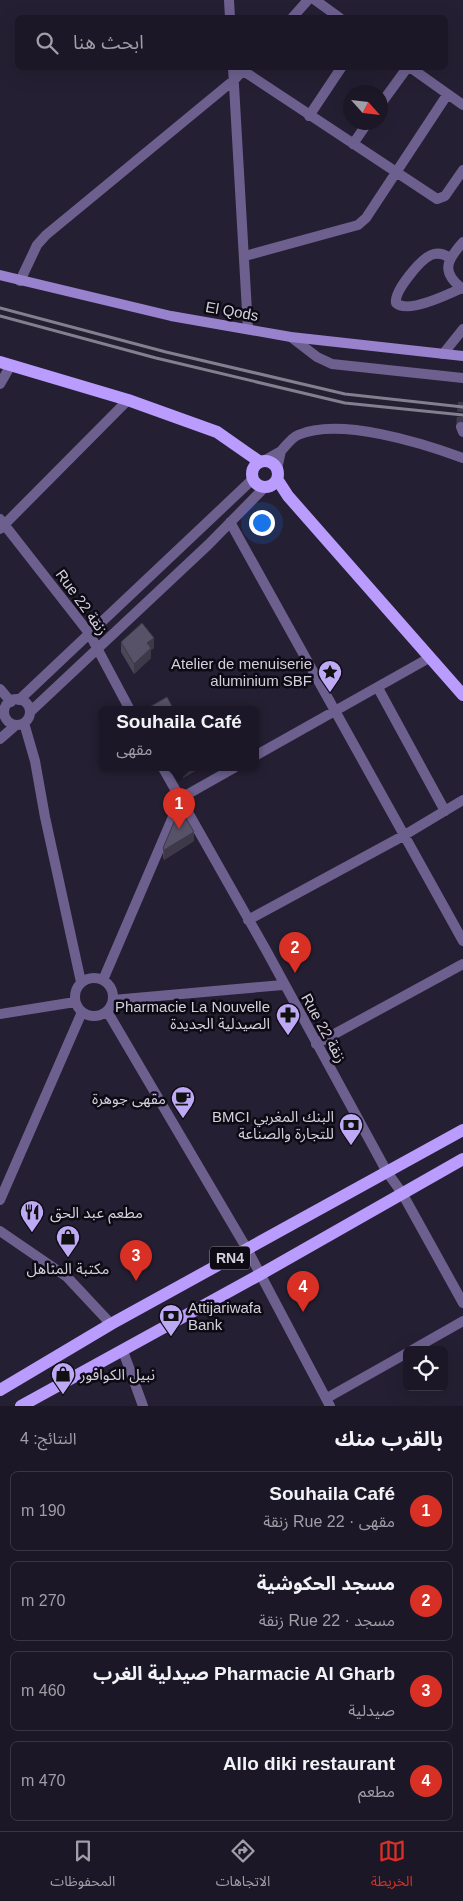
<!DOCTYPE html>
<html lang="ar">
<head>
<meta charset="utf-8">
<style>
  body { margin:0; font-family:Helvetica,"Noto Sans Arabic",sans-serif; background:#24202e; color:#f1f3f6; direction:rtl }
  .controls { position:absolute; right:15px; bottom:15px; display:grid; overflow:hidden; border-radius:8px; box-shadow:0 5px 20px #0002 }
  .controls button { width:45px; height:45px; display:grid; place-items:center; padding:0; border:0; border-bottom:1px solid #393643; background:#1b1726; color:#f1f3f6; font:25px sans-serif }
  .compass { position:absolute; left:343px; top:85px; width:45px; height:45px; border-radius:50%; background:#1b1726; box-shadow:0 5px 20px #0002; rotate:117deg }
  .you { position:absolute; left:261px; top:522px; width:18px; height:18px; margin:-12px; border:4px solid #fff; border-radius:50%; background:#1a73e8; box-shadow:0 0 0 8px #1a73e833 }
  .badge { display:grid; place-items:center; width:32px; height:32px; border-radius:50%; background:#d93025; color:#fff; font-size:16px; font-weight:700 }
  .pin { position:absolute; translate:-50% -41px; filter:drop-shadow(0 1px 2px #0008) }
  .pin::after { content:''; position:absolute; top:26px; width:18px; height:15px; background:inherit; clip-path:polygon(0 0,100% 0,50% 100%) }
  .popup { position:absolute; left:99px; top:706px; width:160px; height:65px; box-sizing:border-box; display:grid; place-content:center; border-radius:8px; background:#1b1726; filter:drop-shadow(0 1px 4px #0005); font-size:16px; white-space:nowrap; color:#a09fa7 }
  .popup b { font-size:19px; color:#f1f3f6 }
  .popup::after { content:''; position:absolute; left:50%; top:100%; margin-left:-10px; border:10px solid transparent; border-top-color:#1b1726 }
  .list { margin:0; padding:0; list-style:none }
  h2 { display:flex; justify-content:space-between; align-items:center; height:65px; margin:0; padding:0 20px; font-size:21px }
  h2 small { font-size:16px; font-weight:400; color:#a09fa7 }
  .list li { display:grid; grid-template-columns:32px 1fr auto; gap:15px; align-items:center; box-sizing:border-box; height:80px; margin:0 10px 10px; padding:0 10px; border:1px solid #393643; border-radius:8px }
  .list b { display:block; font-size:19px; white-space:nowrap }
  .list p { margin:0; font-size:16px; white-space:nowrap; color:#a09fa7 }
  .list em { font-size:16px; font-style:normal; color:#a09fa7 }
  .icon { flex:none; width:28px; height:28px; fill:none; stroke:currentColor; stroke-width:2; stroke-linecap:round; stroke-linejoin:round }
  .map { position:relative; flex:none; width:463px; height:1406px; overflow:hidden; direction:ltr }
  .search { position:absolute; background:#1b1726; box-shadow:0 5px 20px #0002; left:15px; right:15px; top:15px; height:55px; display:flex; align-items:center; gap:12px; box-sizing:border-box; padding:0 18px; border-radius:8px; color:#a09fa7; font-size:19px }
  .sheet { height:425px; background:#1b1726 }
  nav { display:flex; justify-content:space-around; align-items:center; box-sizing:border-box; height:70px; border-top:1px solid #393643; background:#1b1726; font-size:14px; color:#a09fa7 }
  nav a { display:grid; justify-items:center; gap:2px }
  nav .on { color:#d93025 }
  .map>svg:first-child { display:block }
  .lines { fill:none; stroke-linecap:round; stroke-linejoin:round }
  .street-tunnel { stroke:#3e3a4c; stroke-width:10; stroke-dasharray:10 5; stroke-linecap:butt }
  .street { stroke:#6d608f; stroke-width:10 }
  .secondary { stroke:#9882cd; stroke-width:10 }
  .primary { stroke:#b99cfe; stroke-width:12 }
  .rail { stroke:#827f8e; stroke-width:3 }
  .wall { fill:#4b4759 }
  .shaded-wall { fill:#3d3948 }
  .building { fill:#575267; stroke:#3d3948 }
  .labels { text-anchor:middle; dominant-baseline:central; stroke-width:5; stroke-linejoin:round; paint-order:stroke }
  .shield { fill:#0d0a13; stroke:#9895a0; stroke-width:1 }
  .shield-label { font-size:14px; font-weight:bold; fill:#d3d0dd }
  .street-label { font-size:15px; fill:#d3d0dd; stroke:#0d0a13 }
  .poi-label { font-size:15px; fill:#d3d0dd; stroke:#0d0a13; text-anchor:end }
</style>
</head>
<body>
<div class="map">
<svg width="463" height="1406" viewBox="0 0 463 1406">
  <rect width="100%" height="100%" fill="#241f32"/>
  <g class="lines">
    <!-- street-tunnel -->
    <path class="street-tunnel" d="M461,427L463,401"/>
    <!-- street -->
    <path class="street" d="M229,0L230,18
      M315,0L340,18
      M292,18L308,0
      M233,68L248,329
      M411,68L463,105
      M242,70L437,199L445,196L463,170
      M380,105L407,68
      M309,116L341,68
      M353,144L368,122
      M463,242C447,260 440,272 463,289
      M245,256L358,225L366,218L447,95
      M450,258C444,254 438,252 431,255C420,260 394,291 396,303C408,314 449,294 462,288
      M20,281L37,245L46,235L234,80L245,68
      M291,337L317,357L332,364L463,378
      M443,354L463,329
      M0,384L11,365
      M461,427L463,432
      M281,451C286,446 291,438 298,435C340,417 422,443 463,458
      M265,460L281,451L277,469
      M0,519L89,633L130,710
      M230,522L463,941
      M0,529L128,400
      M378,688L445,811
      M0,689L11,702
      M4 712a13 13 0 1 1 26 0a13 13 0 1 1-26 0Z
      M19,700L253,479
      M30,712L209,544L265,487
      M24,723L35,761L45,817L81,982
      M0,739L16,725
      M255,756L429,658
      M163,768L266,950L387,1172L402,1193L463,1303
      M248,920L403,836L463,800
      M75 997a19 19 0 1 1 38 0a19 19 0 1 1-38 0Z
      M103,980L181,798L234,768
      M113,1000L283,985
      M107,1011L247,1249L330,1406
      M0,1014L75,1002
      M316,1044L463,964
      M0,1200L82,1012
      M0,1231L67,1277L111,1324
      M412,1350L463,1321
      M123,1351L143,1406
      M327,1398L407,1353"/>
    <!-- secondary -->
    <path class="secondary" d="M0,275L171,316L291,337L463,356"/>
    <!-- primary -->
    <path class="primary" d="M0,362L128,400L217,432L260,462
      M252 474a13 13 0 1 1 26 0a13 13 0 1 1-26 0Z
      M277,479L288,496L463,695
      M0,1390L111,1324L463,1130
      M21,1406L261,1274L463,1159"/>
    <!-- rail -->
    <path class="rail" d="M0,308L166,352L345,394L463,407
      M0,316L156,358L345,403L463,415"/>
  </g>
  <!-- wall -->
  <path class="wall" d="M121,642L154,648L151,650V658L134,674L121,652Z
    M177,768H195V771L183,778Z
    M194,841L164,860L163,857V848Z"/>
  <!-- shaded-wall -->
  <path class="shaded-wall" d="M154,638V648L151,650V658L134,674V664L147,643Z
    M189,768H195V771L183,778V771Z
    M194,832V841L164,860V850Z"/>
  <!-- building -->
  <path class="building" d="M142,623L154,638L147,643L151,648L134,664L121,642Z
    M167,697L174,710H149L148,708Z
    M181,768H189L183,771Z
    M180,808L194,832L164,850L163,848Z"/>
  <!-- icons -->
  <defs>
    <g id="sight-pin" transform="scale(1.25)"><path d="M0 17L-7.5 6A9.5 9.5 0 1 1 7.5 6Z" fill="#bea9f5" stroke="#0d0a13"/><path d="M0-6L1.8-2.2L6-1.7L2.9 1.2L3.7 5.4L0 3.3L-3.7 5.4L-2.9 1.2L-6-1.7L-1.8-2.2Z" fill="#111"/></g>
    <g id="pharmacy-pin" transform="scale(1.25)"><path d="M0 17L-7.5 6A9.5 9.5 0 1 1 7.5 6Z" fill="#bea9f5" stroke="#0d0a13"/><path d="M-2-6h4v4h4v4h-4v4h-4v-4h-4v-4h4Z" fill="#111"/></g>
    <g id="cafe-pin" transform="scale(1.25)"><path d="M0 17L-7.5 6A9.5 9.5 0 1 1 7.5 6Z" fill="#bea9f5" stroke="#0d0a13"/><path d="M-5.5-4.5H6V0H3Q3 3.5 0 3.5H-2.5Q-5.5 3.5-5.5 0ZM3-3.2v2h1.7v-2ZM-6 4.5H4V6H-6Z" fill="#111"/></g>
    <g id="bank-pin" transform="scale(1.25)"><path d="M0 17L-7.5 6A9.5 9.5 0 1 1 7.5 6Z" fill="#bea9f5" stroke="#0d0a13"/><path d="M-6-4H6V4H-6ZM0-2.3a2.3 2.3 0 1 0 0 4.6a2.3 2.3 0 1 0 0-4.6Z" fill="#111"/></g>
    <g id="restaurant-pin" transform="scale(1.25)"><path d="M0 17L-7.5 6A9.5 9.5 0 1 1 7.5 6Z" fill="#bea9f5" stroke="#0d0a13"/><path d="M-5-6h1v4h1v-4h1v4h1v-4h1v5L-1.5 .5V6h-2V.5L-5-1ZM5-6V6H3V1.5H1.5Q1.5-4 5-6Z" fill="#111"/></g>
    <g id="shop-pin" transform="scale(1.25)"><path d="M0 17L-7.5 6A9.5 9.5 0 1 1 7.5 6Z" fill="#bea9f5" stroke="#0d0a13"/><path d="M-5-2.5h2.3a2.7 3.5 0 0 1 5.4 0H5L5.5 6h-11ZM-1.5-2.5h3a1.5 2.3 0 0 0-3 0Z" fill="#111"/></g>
  </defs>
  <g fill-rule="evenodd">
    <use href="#sight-pin" x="330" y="672"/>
    <use href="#pharmacy-pin" x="288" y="1015"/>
    <use href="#cafe-pin" x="183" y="1098"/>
    <use href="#bank-pin" x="351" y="1125"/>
    <use href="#restaurant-pin" x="32" y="1212"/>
    <use href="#shop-pin" x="68" y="1237"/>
    <use href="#bank-pin" x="171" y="1316"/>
    <use href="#shop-pin" x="63" y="1374"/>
  </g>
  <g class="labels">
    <!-- shield labels -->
    <rect class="shield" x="210" y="1246.5" width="40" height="23" rx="4"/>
    <g class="shield-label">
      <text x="230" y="1258">RN4</text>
    </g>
    <!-- street labels -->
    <g class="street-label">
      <text transform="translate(232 311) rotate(10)">El Qods</text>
      <text transform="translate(82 602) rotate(54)">Rue 22 زنقة</text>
      <text transform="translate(324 1028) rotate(61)">Rue 22 زنقة</text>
    </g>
    <!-- poi labels -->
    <g class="poi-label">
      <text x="312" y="663">Atelier de menuiserie<tspan x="312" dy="17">aluminium SBF</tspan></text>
      <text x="270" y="1006">Pharmacie La Nouvelle<tspan x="270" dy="17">الصيدلية الجديدة</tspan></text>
      <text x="166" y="1098">مقهى جوهرة</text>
      <text x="334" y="1116">BMCI البنك المغربي<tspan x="334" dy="17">للتجارة والصناعة</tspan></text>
      <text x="50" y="1212" text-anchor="start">مطعم عبد الحق</text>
      <text x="68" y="1268" text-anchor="middle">مكتبة المناهل</text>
      <text x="188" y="1307" text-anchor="start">Attijariwafa<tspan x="188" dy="17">Bank</tspan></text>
      <text x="80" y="1374" text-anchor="start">نبيل الكوافور</text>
    </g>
  </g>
</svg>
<div class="controls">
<button><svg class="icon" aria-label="locate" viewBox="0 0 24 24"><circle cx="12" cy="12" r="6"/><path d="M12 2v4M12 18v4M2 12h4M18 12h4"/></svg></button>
</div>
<svg class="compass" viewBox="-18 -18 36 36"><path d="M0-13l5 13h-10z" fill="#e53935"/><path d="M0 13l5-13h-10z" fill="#a09fa7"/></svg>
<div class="you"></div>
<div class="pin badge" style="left:179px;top:829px">1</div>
<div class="popup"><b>Souhaila Café</b>مقهى</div>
<div class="pin badge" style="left:295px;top:973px">2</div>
<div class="pin badge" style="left:136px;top:1281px">3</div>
<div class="pin badge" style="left:303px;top:1312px">4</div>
<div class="search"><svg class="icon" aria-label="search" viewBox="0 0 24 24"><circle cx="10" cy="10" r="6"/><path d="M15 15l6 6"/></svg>ابحث هنا</div>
</div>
<section class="sheet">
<h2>بالقرب منك<small>النتائج: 4</small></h2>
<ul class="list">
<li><span class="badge">1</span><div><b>Souhaila Café</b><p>مقهى · Rue 22 زنقة</p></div><em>190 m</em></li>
<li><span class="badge">2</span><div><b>مسجد الحكوشية</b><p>مسجد · Rue 22 زنقة</p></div><em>270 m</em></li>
<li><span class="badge">3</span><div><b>Pharmacie Al Gharb صيدلية الغرب</b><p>صيدلية</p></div><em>460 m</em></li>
<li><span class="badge">4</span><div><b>Allo diki restaurant</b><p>مطعم</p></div><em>470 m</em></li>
</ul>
</section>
<nav>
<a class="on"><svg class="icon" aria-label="map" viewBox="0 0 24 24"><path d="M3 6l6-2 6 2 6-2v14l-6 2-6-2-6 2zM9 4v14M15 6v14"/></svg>الخريطة</a>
<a><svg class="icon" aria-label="directions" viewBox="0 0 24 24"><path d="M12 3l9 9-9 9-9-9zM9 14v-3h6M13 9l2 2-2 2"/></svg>الاتجاهات</a>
<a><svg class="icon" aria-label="saved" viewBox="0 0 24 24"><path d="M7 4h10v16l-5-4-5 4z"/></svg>المحفوظات</a>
</nav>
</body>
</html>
